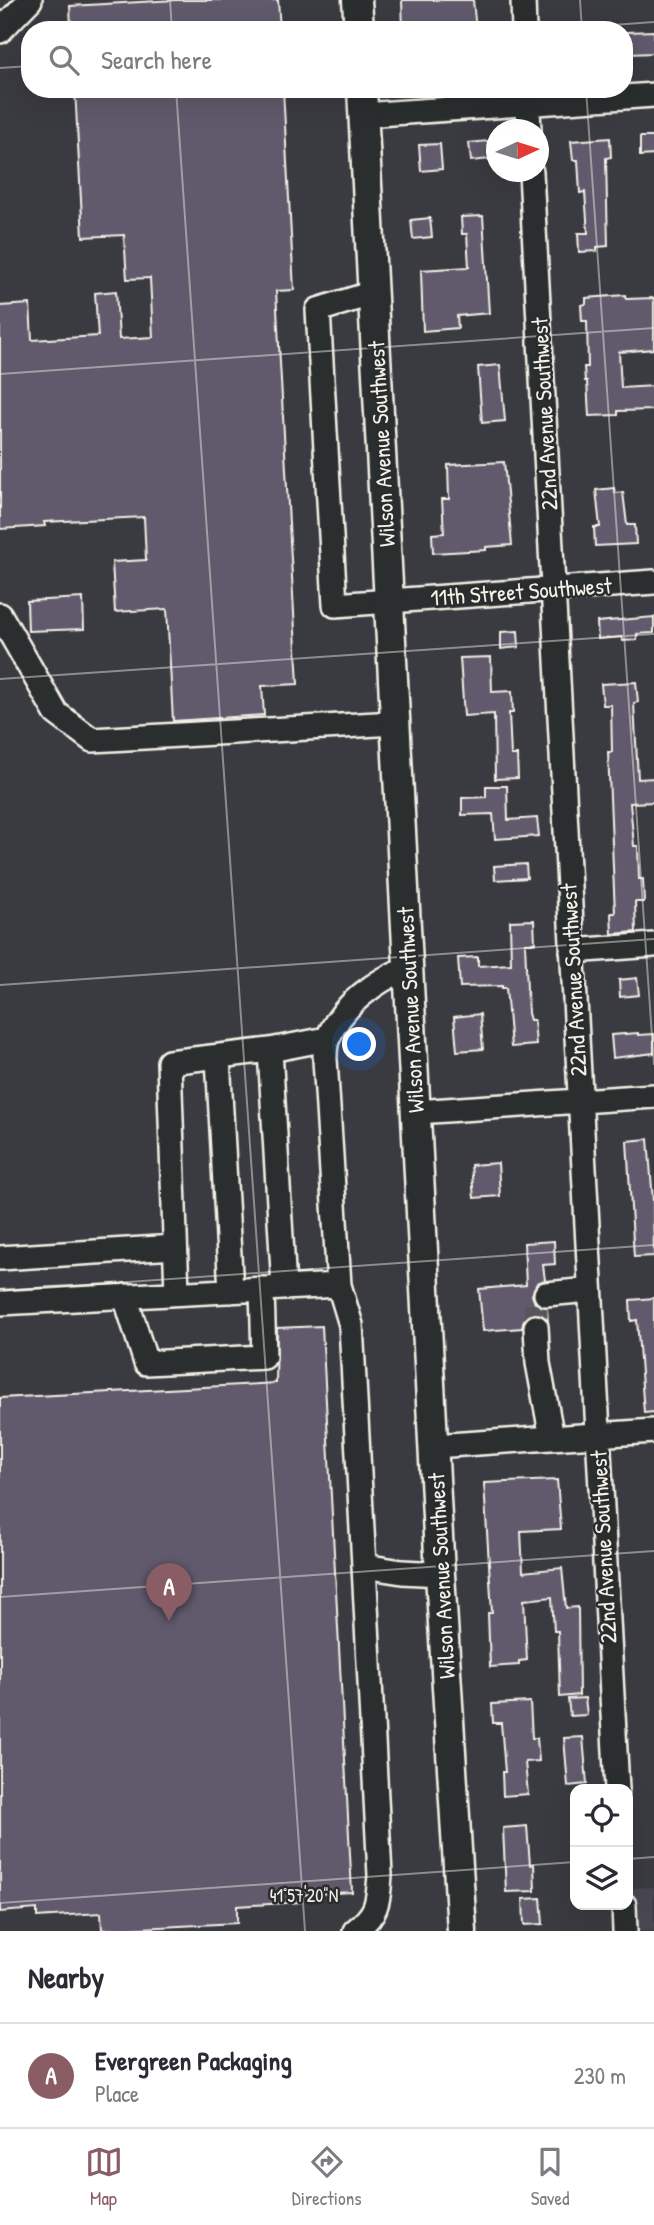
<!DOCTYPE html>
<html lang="en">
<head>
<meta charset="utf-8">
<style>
  body { margin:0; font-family:"Patrick Hand",sans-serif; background:#f7f7f7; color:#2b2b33 }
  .controls { position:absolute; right:21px; bottom:21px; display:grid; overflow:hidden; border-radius:14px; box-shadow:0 7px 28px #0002 }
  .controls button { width:63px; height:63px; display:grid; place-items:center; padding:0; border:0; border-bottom:2px solid #e1e1e2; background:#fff; color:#2b2b33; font:35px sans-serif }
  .compass { position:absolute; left:486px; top:119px; width:63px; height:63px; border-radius:50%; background:#fff; box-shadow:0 7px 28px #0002; rotate:86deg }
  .you { position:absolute; left:360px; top:1045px; width:24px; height:24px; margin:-18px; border:5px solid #fff; border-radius:50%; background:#1a73e8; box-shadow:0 0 0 10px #1a73e833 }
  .badge { display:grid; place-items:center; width:46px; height:46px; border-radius:50%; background:#8a5d65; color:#fff; font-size:23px; font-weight:700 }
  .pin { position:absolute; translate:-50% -58px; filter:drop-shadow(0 2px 4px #0008) }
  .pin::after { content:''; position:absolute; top:37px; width:24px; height:21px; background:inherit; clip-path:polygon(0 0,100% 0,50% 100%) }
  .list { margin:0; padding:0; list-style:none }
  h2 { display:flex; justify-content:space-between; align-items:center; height:91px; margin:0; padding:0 28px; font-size:30px }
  h2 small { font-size:23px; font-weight:400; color:#7c7c81 }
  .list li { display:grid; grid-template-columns:46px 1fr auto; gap:21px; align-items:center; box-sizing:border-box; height:105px; padding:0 28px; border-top:2px solid #e1e1e2 }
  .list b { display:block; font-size:26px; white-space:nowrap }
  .list p { margin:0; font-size:23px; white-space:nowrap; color:#7c7c81 }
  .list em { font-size:23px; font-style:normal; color:#7c7c81 }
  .icon { flex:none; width:38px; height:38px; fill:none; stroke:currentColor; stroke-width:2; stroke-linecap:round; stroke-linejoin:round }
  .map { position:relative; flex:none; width:654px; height:1931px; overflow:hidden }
  .search { position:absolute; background:#fff; box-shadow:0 7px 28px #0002; left:21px; right:21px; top:21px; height:77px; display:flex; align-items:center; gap:18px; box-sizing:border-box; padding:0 24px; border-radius:28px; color:#7c7c81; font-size:26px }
  .sheet { height:196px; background:#fff }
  nav { display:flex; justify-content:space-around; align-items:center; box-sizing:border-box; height:98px; border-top:2px solid #e1e1e2; background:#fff; font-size:19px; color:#7c7c81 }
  nav a { display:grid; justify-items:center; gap:4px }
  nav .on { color:#8a5d65 }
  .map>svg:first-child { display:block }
  .built { fill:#484751 }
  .building { fill:#605a6c; stroke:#f4f1e8; stroke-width:2 }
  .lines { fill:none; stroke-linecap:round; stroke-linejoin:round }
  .minor-tunnel { stroke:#56555a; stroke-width:23; stroke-dasharray:23 11; stroke-linecap:butt }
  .minor-casing { stroke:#f4f1e8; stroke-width:28 }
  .major-casing { stroke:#f4f1e8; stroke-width:33 }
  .minor { stroke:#2a2d2e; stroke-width:23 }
  .major { stroke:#2a2d2e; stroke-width:28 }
  .ticks { fill:none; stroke:#f4f1e8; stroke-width:2; stroke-opacity:0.45 }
  .labels { text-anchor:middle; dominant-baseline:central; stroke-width:5; stroke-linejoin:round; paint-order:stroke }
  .street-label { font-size:23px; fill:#f4f1e8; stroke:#2a2d2e }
  .ticks-label { font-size:18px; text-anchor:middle; fill:#f4f1e8; stroke:#2a2d2e; stroke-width:5; stroke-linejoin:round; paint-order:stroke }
</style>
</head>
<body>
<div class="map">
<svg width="654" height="1931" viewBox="0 0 654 1931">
  <rect width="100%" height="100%" fill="#3a3a41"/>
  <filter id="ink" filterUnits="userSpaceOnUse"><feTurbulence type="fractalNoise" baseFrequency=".0143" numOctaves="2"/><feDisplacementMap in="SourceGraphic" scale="14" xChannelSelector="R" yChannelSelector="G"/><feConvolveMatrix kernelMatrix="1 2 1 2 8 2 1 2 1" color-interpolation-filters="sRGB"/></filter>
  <g filter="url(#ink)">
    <!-- built -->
    <path class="built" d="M654,1887V1931H625L628,1888Z"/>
    <!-- building -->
    <path class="building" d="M176,0H278L280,30H71L70,6Z
      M402,0H473L476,30H403Z
      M654,31V53L628,54L627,32Z
      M75,89H283L294,290L276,291L298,684L262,686L264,715L173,721L167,609L115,612L112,562L146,560L144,517L44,522L45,526L0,529V306L30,304L32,340L98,336L95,293L116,291L119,339L153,337L150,278L127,279L124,235L83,237Z
      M640,137H654V155L640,156Z
      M610,138L611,157L606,158L608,246L597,247V251L579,252L578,233H588L585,192L580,193L578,160H573L571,141Z
      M488,141L490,159L471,161L469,143Z
      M440,144L442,169L421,171L419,145Z
      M483,216L489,313L457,316L458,328L423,331L421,270L469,267L467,234H462L461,217Z
      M430,218L432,237L413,239L411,220Z
      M625,295L626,299L654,298V349L619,352L621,388L654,386V410L618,411V415L589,416L587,381H585L584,367H588L587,321H582L581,305L586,304V298Z
      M500,365L505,421L482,423L478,367Z
      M504,462L512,545L486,547V550L433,553L432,534L444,533L442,499H449L448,465Z
      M614,488L615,493L623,492L627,525H635L636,544L595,546L594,527H600L596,490Z
      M83,598L84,629L28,631L27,601Z
      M654,617V633L637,634V640L623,641L622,637L598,639L597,622Z
      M518,631L519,647L501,649V632Z
      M491,657L492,692L512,691L513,713H509L511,755H517L518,778L495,779L494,714L464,716L460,658Z
      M636,682L638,702L634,703L638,779L654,778V802L630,803L634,846H638L639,879H643L644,902H635L636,932L612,934L611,913H615L608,752H612L611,705H603L601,684Z
      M486,786H507L508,820L537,818L539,836L495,839L493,814L462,815V798L486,797Z
      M526,864L527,878L495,880L494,866Z
      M534,920L535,943H525L528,1013L530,1020H534L536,1045L511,1047L506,988H502V986L460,987L458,958L478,957V966L511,964L510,921Z
      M637,978L639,995L620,997L619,980Z
      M480,1014L483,1049L457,1051L454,1017Z
      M638,1033V1035L654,1034V1053L613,1058L611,1035Z
      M648,1139L653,1201L654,1256L634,1257L627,1141Z
      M498,1163L500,1196L474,1198L471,1165Z
      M554,1241L555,1264L543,1265L545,1280L537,1283L532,1295L535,1303L547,1308L548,1321L543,1315L535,1313L524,1320L522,1328L483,1331L479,1289L526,1285L524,1243Z
      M654,1298V1412L644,1413L637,1320L631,1321L630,1300Z
      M322,1326L352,1892L300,1895L301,1902L237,1906V1923L102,1930L101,1913L37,1917V1909L0,1912V1398L276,1383L277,1328Z
      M557,1480L561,1529L521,1531L523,1572L562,1568L566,1608L578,1607L579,1695L560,1697L558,1631H554L552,1597L524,1600L527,1660L519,1661V1665L490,1667L488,1613H492L484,1483Z
      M585,1698L587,1715L570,1716L568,1699Z
      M530,1702L532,1738H537L539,1761L525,1762L528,1794L503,1796L502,1772H505L501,1723H493L492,1704Z
      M583,1737L587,1784L568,1786L564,1738Z
      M527,1826L530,1865L534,1864L535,1891L506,1892L503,1828Z
      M541,1898L543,1924L524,1925L523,1899Z"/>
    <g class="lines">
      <!-- minor-tunnel -->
      <path class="minor-tunnel" d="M536,1327V1294H546"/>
      <!-- minor casing -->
      <g class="minor-casing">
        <path id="minor" d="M523,0L524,30
          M0,31L30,0
          M527,91L529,130
          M363,115L654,95
          M531,172L617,1789
          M373,293L318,310L335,605L654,582
          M0,615L56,713L92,740L395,723
          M572,951L654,945
          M408,968C376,980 342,1005 328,1038C325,1044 325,1052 325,1059L339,1285L351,1325L364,1566L402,1572L440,1574
          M270,1050L284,1288
          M218,1058L231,1291
          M416,1112L654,1096
          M0,1258L175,1247
          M177,1293L169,1062L270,1050L327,1039
          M546,1294L590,1290
          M125,1296L146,1363L264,1357L262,1289
          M0,1303L339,1285
          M536,1327L538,1363L552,1438
          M434,1446L654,1431
          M624,1905L625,1931
          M355,1931C378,1913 378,1903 380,1875L364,1566"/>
      </g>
      <!-- major casing -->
      <g class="major-casing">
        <path id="major" d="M357,0L359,30
          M362,89L440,1574L462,1931"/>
      </g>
      <!-- minor -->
      <use href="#minor" class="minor"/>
      <!-- major -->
      <use href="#major" class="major"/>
    </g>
  </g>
  <!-- ticks -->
  <path class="ticks" d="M170,0L172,30M580,0L582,30M543,30L654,22M0,68L30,66M176,89L305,1931M586,89L654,1065M0,374L654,328M0,679L654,634M0,985L654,939M0,1291L654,1245M0,1597L654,1551M628,1859L654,1857M0,1903L575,1862"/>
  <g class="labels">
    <!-- street labels -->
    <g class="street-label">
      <text transform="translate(544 414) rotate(-93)">22nd Avenue Southwest</text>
      <text transform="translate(381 444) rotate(-93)">Wilson Avenue Southwest</text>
      <text transform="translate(521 591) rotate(-4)">11th Street Southwest</text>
      <text transform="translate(573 980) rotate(-93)">22nd Avenue Southwest</text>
      <text transform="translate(410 1010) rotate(-93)">Wilson Avenue Southwest</text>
      <text transform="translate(603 1547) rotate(-93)">22nd Avenue Southwest</text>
      <text transform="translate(441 1576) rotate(-93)">Wilson Avenue Southwest</text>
    </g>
  </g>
  <g class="ticks-label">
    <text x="304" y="1902">41°57'20"N</text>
  </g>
</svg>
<div class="controls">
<button><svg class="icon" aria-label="locate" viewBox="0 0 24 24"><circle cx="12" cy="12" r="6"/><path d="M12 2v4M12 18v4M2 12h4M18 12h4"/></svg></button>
<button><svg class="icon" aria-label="layers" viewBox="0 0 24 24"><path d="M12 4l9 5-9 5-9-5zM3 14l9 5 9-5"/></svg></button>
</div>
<svg class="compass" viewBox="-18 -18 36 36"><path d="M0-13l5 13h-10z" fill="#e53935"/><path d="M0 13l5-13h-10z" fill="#7c7c81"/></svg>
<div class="you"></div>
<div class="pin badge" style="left:169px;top:1621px">A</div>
<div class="search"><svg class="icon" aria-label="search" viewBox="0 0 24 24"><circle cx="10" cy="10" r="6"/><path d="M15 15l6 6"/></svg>Search here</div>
</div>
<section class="sheet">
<h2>Nearby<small></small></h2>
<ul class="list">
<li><span class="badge">A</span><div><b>Evergreen Packaging</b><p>Place</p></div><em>230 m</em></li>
</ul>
</section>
<nav>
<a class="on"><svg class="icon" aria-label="map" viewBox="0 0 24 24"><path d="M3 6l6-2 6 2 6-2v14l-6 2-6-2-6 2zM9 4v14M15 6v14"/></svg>Map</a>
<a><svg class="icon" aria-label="directions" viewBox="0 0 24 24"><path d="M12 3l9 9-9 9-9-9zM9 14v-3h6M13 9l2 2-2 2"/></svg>Directions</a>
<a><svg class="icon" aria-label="saved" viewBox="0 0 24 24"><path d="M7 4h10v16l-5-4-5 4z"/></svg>Saved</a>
</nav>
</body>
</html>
